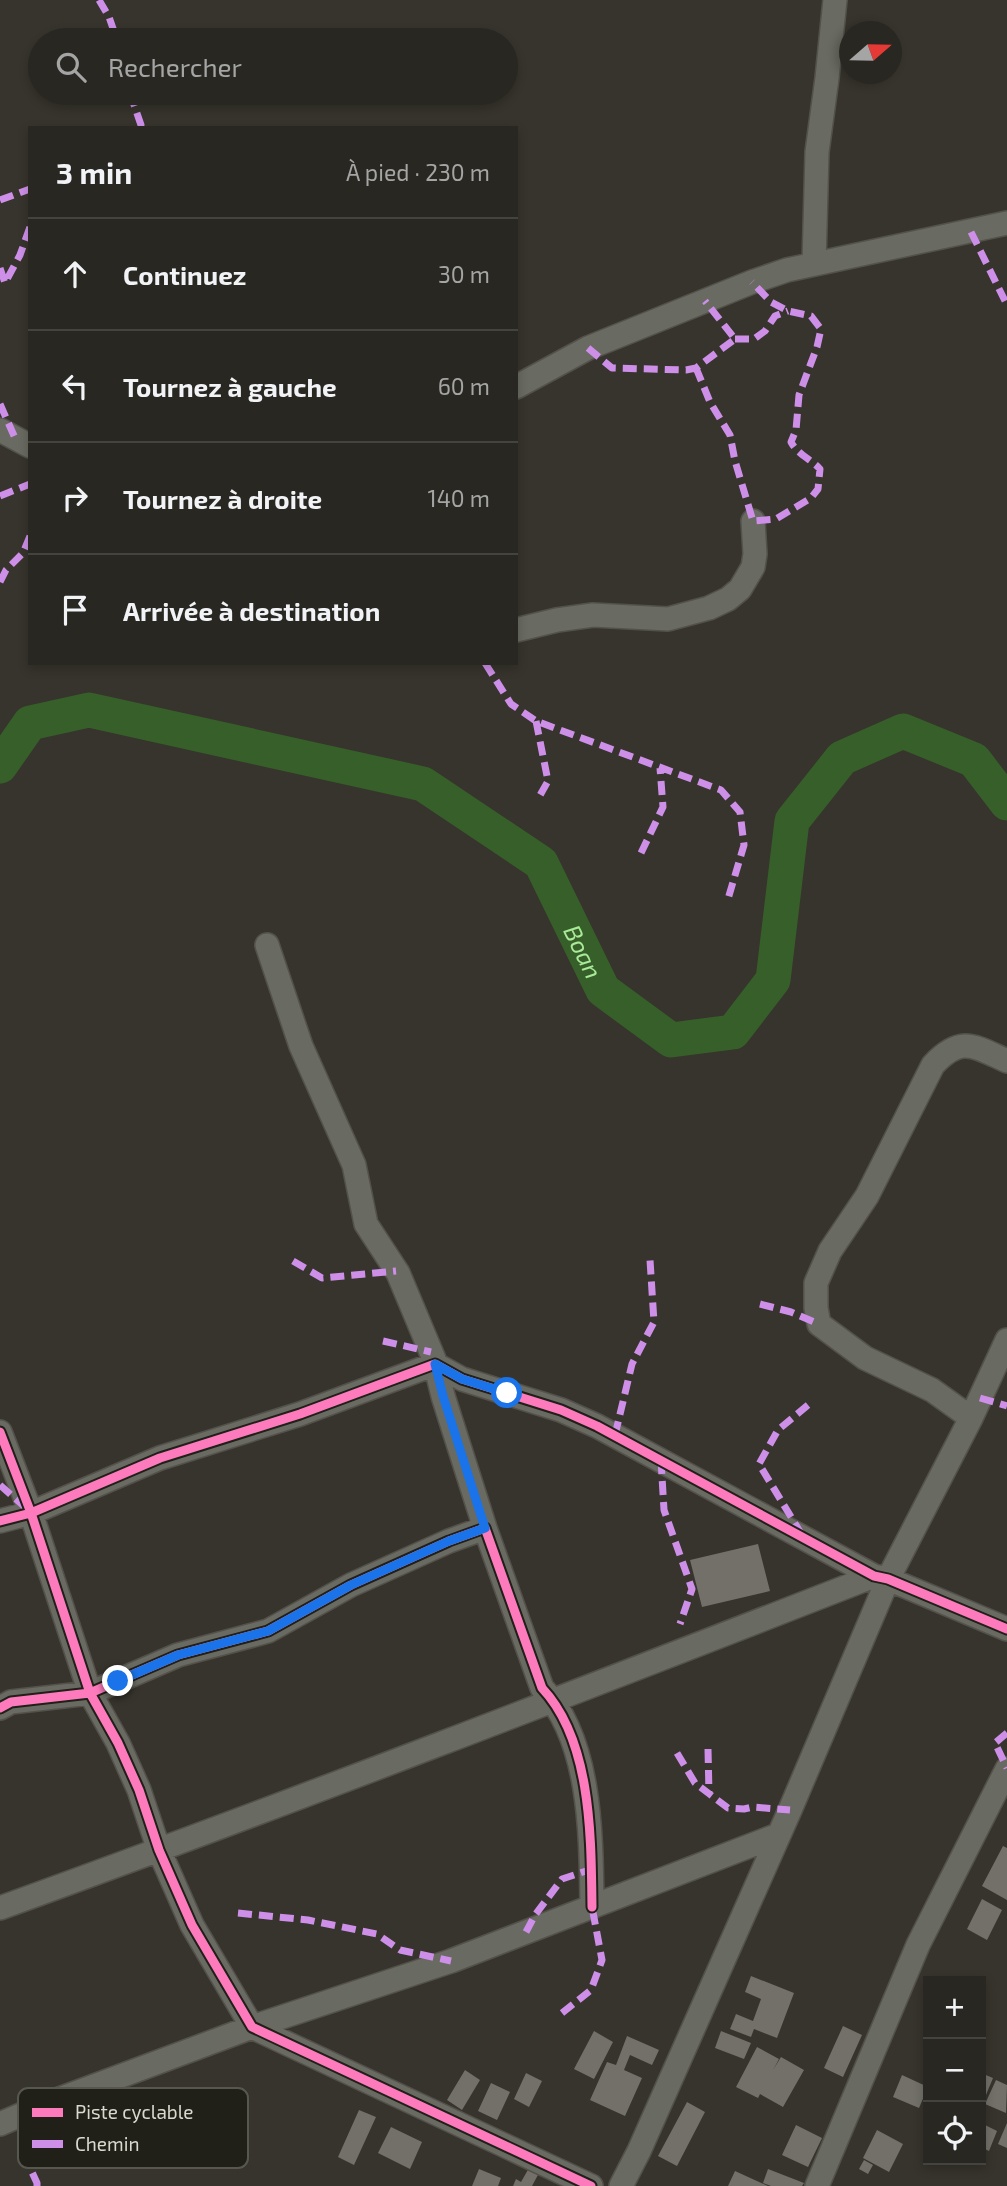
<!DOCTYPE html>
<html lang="fr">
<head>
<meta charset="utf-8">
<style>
  body { margin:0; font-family:"Exo 2",sans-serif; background:#34332e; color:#f1f3f6 }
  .controls { position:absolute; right:21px; bottom:21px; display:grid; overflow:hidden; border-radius:0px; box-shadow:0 4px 10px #0003 }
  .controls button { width:63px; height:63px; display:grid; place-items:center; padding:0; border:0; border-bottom:2px solid #44443f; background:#282721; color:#f1f3f6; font:35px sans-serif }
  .compass { position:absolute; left:839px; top:21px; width:63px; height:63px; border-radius:50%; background:#282721; box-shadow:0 4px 10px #0003; rotate:70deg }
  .stop { position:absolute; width:21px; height:21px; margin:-16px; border:5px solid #1a73e8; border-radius:50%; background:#fff }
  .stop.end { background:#1a73e8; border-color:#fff; box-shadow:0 2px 7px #0008 }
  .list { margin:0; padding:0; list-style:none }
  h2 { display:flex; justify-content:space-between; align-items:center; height:91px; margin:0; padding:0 28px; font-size:30px }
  h2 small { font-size:23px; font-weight:400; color:#a5a5a5 }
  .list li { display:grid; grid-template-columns:46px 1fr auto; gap:21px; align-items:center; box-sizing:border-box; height:112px; padding:0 28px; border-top:2px solid #44443f }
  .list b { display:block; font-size:26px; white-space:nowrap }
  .list em { font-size:23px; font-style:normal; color:#a5a5a5 }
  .icon { flex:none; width:38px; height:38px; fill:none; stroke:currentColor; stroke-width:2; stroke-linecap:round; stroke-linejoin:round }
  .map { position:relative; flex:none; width:1007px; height:2186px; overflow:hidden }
  .search { position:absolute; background:#282721; box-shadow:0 4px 10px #0003; left:28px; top:28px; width:490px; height:77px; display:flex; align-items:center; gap:18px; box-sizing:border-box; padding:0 24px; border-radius:38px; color:#a5a5a5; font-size:26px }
  .panel { position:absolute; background:#282721; box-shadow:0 4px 10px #0003; left:28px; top:126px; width:490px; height:539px; border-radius:0px }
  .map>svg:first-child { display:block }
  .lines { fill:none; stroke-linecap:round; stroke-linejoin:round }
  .river { stroke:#375f2a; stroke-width:35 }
  .building { fill:#727069 }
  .minor-casing { stroke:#53514a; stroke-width:26 }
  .minor { stroke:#696a61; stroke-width:23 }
  .quiet { stroke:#ce8fe9; stroke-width:7; stroke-dasharray:14 7; stroke-linecap:butt }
  .cycleway-casing { stroke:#201f18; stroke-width:13 }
  .cycleway { stroke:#fd7abc; stroke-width:9 }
  .route { stroke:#1a73e8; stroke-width:9 }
  .labels { text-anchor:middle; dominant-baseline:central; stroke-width:7; stroke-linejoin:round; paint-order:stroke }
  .water-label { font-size:24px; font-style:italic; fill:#a9eb98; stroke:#201f18 }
  .key { fill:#201f18; stroke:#58574f; stroke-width:2 }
  .key-label { font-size:19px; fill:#dad9cf }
</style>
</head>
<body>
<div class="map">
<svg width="1007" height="2186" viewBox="0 0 1007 2186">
  <rect width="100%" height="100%" fill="#36342c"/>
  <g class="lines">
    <!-- river -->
    <path class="river" id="s1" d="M0,766L30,723L89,710L423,784L541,863L603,990L671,1040L733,1032L773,980L792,821L842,758L903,731L974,760L1007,803"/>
  </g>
  <!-- building -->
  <path class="building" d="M758,1544L770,1591L702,1607L690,1560Z
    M1003,1846L1007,1848V1900L982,1886Z
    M982,1899L1002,1910L987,1940L967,1929Z
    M751,1976L794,1993L777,2038L754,2029L751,2037L730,2029L736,2014L753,2021L761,1999L745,1992Z
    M843,2026L862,2035L843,2077L824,2068Z
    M594,2031L613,2042L594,2079L574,2069Z
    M721,2031L751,2043L744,2059L715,2048Z
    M627,2036L659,2050L652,2065L630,2055L624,2070L642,2078L625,2116L590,2100L607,2062L616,2065Z
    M757,2047L779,2059L773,2070L781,2057L804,2070L783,2107L760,2094L758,2098L736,2087Z
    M465,2070L480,2080L462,2110L447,2100Z
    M526,2073L542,2081L529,2107L514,2099Z
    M981,2073L993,2078L981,2107Z
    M902,2075L928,2087L919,2108L893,2097Z
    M996,2080L1007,2085L1006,2113L985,2104Z
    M491,2083L510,2092L497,2120L478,2111Z
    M687,2102L705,2112L677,2166L658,2156Z
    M359,2110L376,2117L354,2165L338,2157Z
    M981,2123L997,2131L989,2151L981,2147Z
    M1007,2123V2148L998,2144Z
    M796,2125L822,2138L808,2167L782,2155Z
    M391,2127L422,2142L410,2169L378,2153Z
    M877,2130L903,2144L889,2172L863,2158Z
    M864,2160L873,2165L868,2174L859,2169Z
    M529,2168L539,2173L532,2186H513L516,2179L521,2182Z
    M479,2169L501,2178L498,2186H472Z
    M768,2169L804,2183L802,2186H771L763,2183Z
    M735,2171L768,2186H728Z"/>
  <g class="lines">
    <!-- minor casing -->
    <g class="minor-casing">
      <path id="minor" d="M814,264L817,152L827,78L835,0
        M516,387L588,348L752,282L787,270L1007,223
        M0,430L30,446
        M516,630L557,620L593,615L668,619L709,608L728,599L740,589L753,567L755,554L753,521
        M267,945L301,1046L354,1165L366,1224L398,1273L434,1359L443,1396L485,1528
        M971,1418L932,1390L865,1358L819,1324L816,1308V1283L830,1251L867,1196L933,1065C961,1035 974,1046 1007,1061
        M0,1432L31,1513L90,1693L118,1743L139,1790L159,1850L192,1925L252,2027L591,2186
        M0,1521L31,1513L160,1458L300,1414L435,1364L462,1379L561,1410L597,1426L874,1576L888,1579L1007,1629
        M0,1708L11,1702L90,1693L178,1655L268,1631L351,1585L449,1541L485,1528L542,1688C592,1741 591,1838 592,1907
        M0,1908C293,1802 584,1689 874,1576
        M0,2124L46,2104L252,2027L451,1961L778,1835
        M621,2186L639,2151L790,1810L888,1579L971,1418L1007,1340
        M817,2186L918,1945L1007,1769"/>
    </g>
    <!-- minor -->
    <use href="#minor" class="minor"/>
    <!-- quiet -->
    <path class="quiet" d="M99,0L109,17L117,40
      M130,93L141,125L140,128
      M0,200L30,189
      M971,232L1007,305
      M0,268L5,283L20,255L30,227
      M735,339H754L765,331L775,316L788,311
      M588,348L612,368L686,370L696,368L735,339L705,301
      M696,368L710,402L730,435L735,461L753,521L776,519L811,498L818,489L820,469C811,459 798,455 791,442L796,430L799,395L817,347L821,329L811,316L788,311L771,302L752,282
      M0,404L15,438
      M0,496L30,484
      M0,582L6,570L23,553L30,536
      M485,663L511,704L536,721L721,790L740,812L744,845L728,899
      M536,721L548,781L538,799
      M641,853L663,807L660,768
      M293,1261L322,1278L396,1271
      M760,1304L791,1312L819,1324
      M383,1341L431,1352
      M980,1398L1007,1406
      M615,1435L632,1364L654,1322L650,1260
      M661,1460L664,1510L692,1589L680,1624
      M0,1485L26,1508
      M802,1535L759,1464L778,1430L808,1405
      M1007,1733L995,1743L1007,1768
      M708,1749L709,1794
      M677,1753L695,1783L728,1808L744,1809L753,1807L790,1810
      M238,1913L308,1920L377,1934L400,1950L451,1961
      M526,1932L535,1915L562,1879L592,1869
      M562,2013L591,1990L602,1960L592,1907
      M37,2186V2183L31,2170L46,2104"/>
    <!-- cycleway casing -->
    <g class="cycleway-casing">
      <path id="cycleway" d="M0,1432L31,1513L90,1693L118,1743L139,1790L159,1850L192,1925L252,2027L591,2186
        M0,1521L31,1513L160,1458L300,1414L435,1364L462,1379L561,1410L597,1426L874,1576L888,1579L1007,1629
        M0,1708L11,1702L90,1693L178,1655L268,1631L351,1585L449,1541L485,1528L542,1688C592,1741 591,1838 592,1907"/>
    </g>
    <!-- cycleway -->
    <use href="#cycleway" class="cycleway"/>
  </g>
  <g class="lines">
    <!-- route -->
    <path class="route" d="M118,1681L178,1655L268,1631L351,1585L449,1541L485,1528L443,1396L435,1364L462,1379L507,1393"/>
  </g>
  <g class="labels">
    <!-- water labels -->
    <g class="water-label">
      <text stroke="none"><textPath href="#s1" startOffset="695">Boan</textPath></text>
    </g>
  </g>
  <!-- legend -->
  <rect x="18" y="2088" width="230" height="80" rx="10" class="key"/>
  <rect x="32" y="2108" width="31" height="9" fill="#fd7abc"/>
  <rect x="32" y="2140" width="31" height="8" fill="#ce8fe9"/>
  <g class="key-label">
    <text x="75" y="2119">Piste cyclable</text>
    <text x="75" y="2151">Chemin</text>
  </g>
</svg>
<div class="controls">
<button>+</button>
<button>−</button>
<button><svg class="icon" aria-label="locate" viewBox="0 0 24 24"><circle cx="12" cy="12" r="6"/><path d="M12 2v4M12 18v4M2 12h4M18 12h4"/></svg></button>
</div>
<svg class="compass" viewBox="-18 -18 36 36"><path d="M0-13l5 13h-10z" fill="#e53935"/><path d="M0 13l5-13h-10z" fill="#a5a5a5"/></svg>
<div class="stop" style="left:507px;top:1393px"></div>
<div class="stop end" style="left:118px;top:1681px"></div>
<div class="search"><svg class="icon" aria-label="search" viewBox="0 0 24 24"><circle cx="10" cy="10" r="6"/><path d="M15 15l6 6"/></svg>Rechercher</div>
<section class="panel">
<h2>3 min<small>À pied · 230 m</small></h2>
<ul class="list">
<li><svg class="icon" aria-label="ahead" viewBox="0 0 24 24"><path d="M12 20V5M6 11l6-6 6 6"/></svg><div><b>Continuez</b></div><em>30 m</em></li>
<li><svg class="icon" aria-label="left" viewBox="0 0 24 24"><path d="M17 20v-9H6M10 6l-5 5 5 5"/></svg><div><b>Tournez à gauche</b></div><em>60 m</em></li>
<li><svg class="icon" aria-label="right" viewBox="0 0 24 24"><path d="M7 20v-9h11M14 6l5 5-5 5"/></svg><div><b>Tournez à droite</b></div><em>140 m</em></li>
<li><svg class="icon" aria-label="arrive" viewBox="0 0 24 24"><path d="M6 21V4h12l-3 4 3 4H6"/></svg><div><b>Arrivée à destination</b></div></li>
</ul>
</section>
</div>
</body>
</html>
